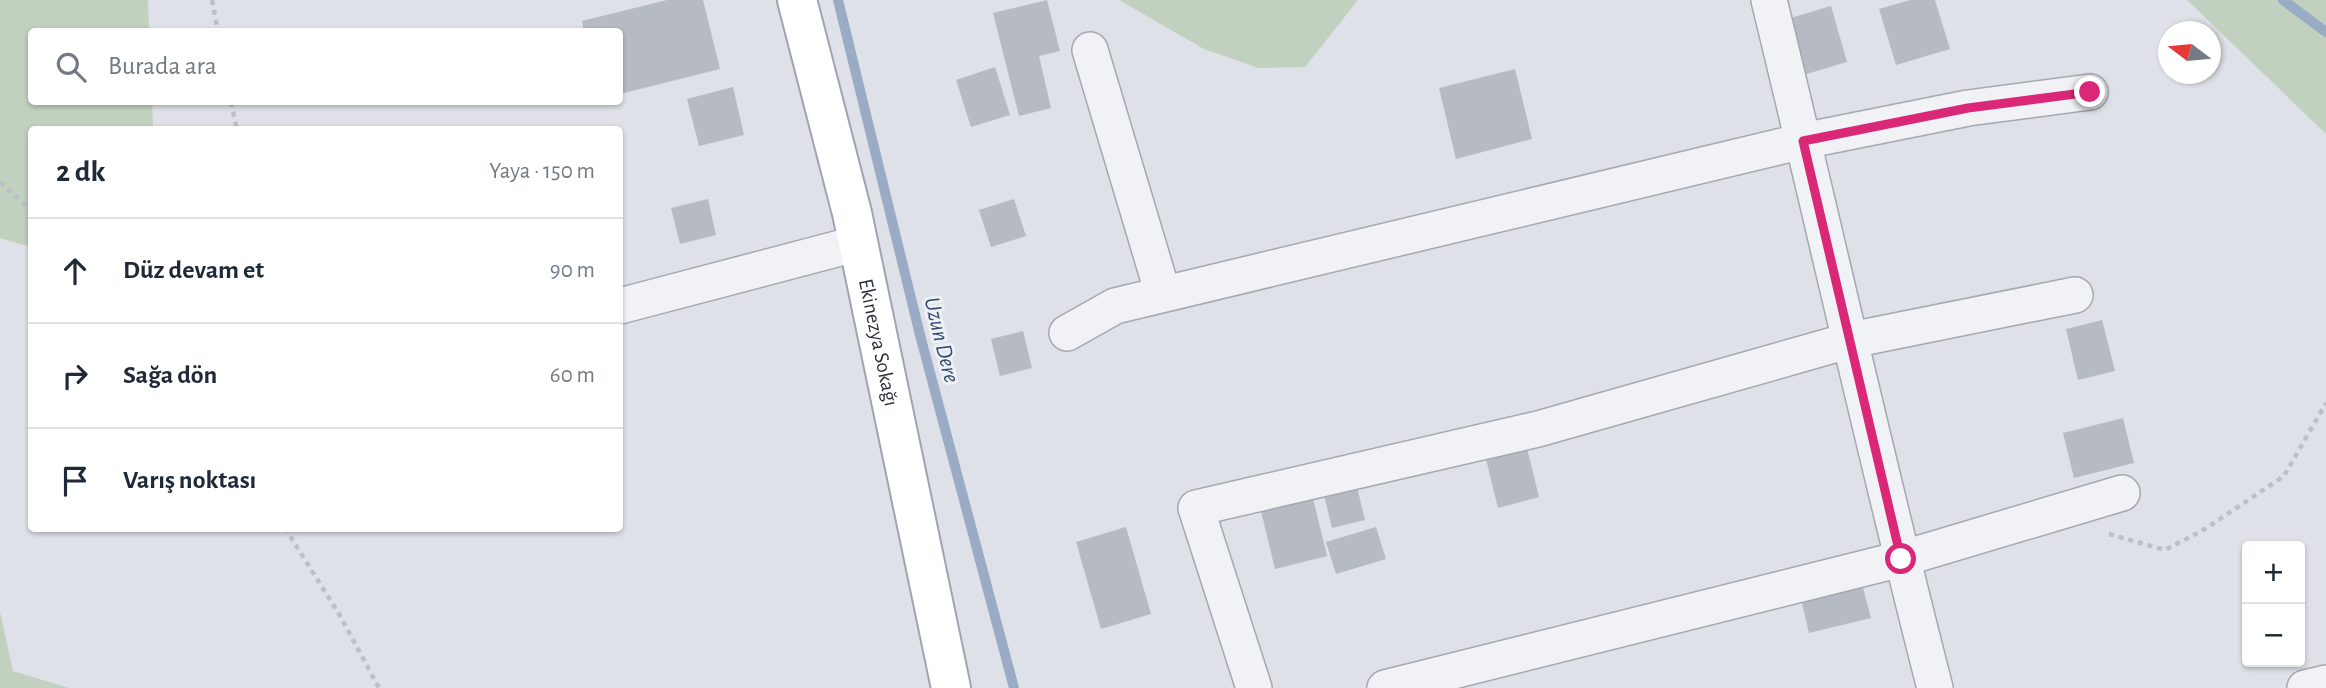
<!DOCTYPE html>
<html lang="tr">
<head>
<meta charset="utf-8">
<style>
  body { margin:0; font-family:"Alegreya Sans",sans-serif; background:#f2f2f3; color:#1f2937 }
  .controls { position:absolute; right:21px; bottom:21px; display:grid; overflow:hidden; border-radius:7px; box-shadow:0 2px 5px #0004 }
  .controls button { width:63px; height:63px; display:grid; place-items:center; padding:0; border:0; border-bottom:2px solid #e0e1e3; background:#fff; color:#1f2937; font:35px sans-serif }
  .compass { position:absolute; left:2158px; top:21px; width:63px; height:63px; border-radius:50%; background:#fff; box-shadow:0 2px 5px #0004; rotate:286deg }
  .stop { position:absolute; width:21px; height:21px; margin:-16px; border:5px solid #db2777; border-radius:50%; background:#fff }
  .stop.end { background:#db2777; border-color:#fff; box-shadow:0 2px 7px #0008 }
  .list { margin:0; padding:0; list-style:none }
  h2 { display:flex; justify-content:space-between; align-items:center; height:91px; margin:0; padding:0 28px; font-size:30px }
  h2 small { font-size:23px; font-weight:400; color:#747a83 }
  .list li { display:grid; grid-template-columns:46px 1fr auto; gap:21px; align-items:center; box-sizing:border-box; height:105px; padding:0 28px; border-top:2px solid #e0e1e3 }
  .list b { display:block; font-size:26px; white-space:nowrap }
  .list em { font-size:23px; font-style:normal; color:#747a83 }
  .icon { flex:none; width:38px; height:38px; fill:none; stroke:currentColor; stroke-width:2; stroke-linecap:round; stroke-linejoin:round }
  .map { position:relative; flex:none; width:2326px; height:688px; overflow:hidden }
  .search { position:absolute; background:#fff; box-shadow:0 2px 5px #0004; left:28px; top:28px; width:595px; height:77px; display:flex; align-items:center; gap:18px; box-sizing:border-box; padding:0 24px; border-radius:7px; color:#747a83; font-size:26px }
  .panel { position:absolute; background:#fff; box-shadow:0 2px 5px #0004; left:28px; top:126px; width:595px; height:406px; border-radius:7px }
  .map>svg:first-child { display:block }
  .green { fill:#c2d0bf }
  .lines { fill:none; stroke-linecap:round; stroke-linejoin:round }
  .stream { stroke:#9aacc5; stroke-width:10 }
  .building { fill:#b5bac3 }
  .minor-casing { stroke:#a4a8b0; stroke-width:38 }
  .major-casing { stroke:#9ea4b2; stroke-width:42 }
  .path { stroke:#bcbfc5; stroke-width:4.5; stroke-dasharray:5 5; stroke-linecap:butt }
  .minor { stroke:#f0f2f5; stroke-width:35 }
  .major { stroke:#fff; stroke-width:38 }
  .route { stroke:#db2777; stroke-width:9 }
  .labels { text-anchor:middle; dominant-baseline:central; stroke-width:6; stroke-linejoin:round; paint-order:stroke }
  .street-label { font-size:21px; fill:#282e3c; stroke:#edf0f4 }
  .water-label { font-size:23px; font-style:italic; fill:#344b6e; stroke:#edf0f4 }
</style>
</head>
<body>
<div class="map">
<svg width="2326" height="688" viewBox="0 0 2326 688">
  <rect width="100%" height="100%" fill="#dee1e7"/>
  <!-- green -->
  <path class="green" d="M0,0H148L149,31L32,32V102H152L153,129L32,130L31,247L0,238Z
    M1119,0H1358L1305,67L1259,68L1204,49Z
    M2187,0H2326V134Z
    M0,612L13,671L69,688H0Z"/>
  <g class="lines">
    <!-- stream -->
    <path class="stream" d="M838,0L920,335L1014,688
      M2283,0L2326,32"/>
  </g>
  <!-- building -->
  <path class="building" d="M667,0H703L720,69L620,94V32H584L582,21Z
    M1047,0L1060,51L1039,56L1051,108L1019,116L993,13Z
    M1910,0H1935L1950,49L1896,65L1879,9Z
    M1831,6L1847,62L1800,76L1784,20Z
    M995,67L1010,115L971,127L956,80Z
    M1515,69L1532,139L1456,159L1439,88Z
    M733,87L744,135L699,146L687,99Z
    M708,199L716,235L680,244L671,208Z
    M1014,199L1026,236L991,247L979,210Z
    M2102,320L2115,371L2078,380L2066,329Z
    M1023,331L1032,368L1000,376L991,339Z
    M2123,418L2134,463L2074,478L2063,433Z
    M1525,440L1539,497L1498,508L1484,451Z
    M1356,483L1365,520L1332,528L1323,491Z
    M1312,494L1327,556L1275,569L1260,507Z
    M1126,527L1151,614L1101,629L1076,542Z
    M1376,527L1386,559L1336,574L1326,542Z
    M1862,584L1871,618L1809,633L1801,599Z"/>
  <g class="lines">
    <!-- minor casing -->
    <g class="minor-casing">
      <path id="minor" d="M1769,0C1825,229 1876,460 1935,688
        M1090,50L1163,294
        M620,306L859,243
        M1067,333L1115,306L1803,141L1968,108L2090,92
        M1254,688L1196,508L1538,429L1851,340L2075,295
        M1385,688L1901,559L2122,493
        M2305,688L2326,683"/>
    </g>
    <!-- major casing -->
    <g class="major-casing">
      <g id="major">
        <path id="s1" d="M797,0L852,213L951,688"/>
      </g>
    </g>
    <!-- path -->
    <path class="path" d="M212,0L218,32
      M231,102L237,130
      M0,182L32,211
      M285,528L339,614L379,688
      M2109,534L2165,550L2205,529L2284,476L2326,403"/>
    <!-- minor -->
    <use href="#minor" class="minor"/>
    <!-- major -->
    <use href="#major" class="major"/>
  </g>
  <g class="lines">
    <!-- route -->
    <path class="route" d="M1901,559L1803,141L1968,108L2090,92"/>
  </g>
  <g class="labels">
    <!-- street labels -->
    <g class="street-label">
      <text stroke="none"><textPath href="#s1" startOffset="352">Ekinezya Sokağı</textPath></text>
    </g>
    <!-- water labels -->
    <g class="water-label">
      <text transform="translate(941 340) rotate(76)">Uzun Dere</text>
    </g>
  </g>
</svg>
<div class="controls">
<button>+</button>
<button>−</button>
</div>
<svg class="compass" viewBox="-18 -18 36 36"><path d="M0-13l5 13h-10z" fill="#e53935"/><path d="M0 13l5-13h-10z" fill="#747a83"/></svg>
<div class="stop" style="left:1901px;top:559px"></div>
<div class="stop end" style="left:2090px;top:92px"></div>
<div class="search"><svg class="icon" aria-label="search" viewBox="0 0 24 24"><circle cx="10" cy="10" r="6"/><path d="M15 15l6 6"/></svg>Burada ara</div>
<section class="panel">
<h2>2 dk<small>Yaya · 150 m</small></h2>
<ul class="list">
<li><svg class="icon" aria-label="ahead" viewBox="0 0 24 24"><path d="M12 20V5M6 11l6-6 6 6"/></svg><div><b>Düz devam et</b></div><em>90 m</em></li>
<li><svg class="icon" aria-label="right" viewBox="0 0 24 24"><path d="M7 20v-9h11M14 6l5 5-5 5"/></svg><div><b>Sağa dön</b></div><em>60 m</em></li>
<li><svg class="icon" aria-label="arrive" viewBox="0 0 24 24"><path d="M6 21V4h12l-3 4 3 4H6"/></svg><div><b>Varış noktası</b></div></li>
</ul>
</section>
</div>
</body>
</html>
